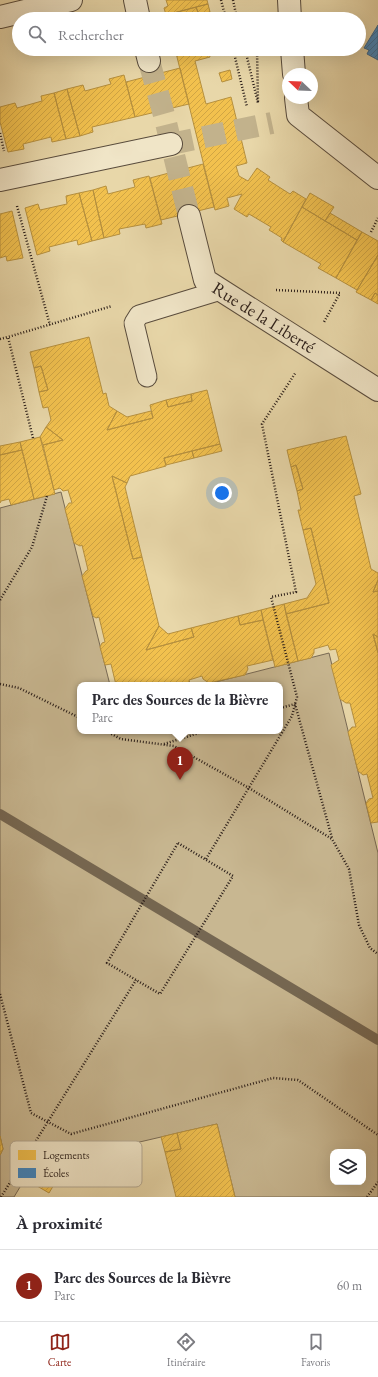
<!DOCTYPE html>
<html lang="fr">
<head>
<meta charset="utf-8">
<style>
  body { margin:0; font-family:"EB Garamond",serif; background:#f2f2f3; color:#2b2b33 }
  .controls { position:absolute; right:12px; bottom:12px; display:grid; overflow:hidden; border-radius:8px; box-shadow:0 4px 16px #0002 }
  .controls button { width:36px; height:36px; display:grid; place-items:center; padding:0; border:0; border-bottom:1px solid #e1e1e2; background:#fff; color:#2b2b33; font:20px sans-serif }
  .compass { position:absolute; left:282px; top:68px; width:36px; height:36px; border-radius:50%; background:#fff; box-shadow:0 4px 16px #0002; rotate:293deg }
  .you { position:absolute; left:222px; top:493px; width:14px; height:14px; margin:-10px; border:3px solid #fff; border-radius:50%; background:#1a73e8; box-shadow:0 0 0 6px #1a73e833 }
  .badge { display:grid; place-items:center; width:26px; height:26px; border-radius:50%; background:#8f2418; color:#fff; font-size:13px; font-weight:700 }
  .pin { position:absolute; translate:-50% -33px; filter:drop-shadow(0 1px 2px #0008) }
  .pin::after { content:''; position:absolute; top:21px; width:14px; height:12px; background:inherit; clip-path:polygon(0 0,100% 0,50% 100%) }
  .popup { position:absolute; left:77px; top:682px; width:206px; height:52px; box-sizing:border-box; display:grid; place-content:center; border-radius:8px; background:#fff; filter:drop-shadow(0 1px 3px #0005); font-size:13px; white-space:nowrap; color:#7c7c81 }
  .popup b { font-size:15px; color:#2b2b33 }
  .popup::after { content:''; position:absolute; left:50%; top:100%; margin-left:-8px; border:8px solid transparent; border-top-color:#fff }
  .list { margin:0; padding:0; list-style:none }
  h2 { display:flex; justify-content:space-between; align-items:center; height:52px; margin:0; padding:0 16px; font-size:17px }
  h2 small { font-size:13px; font-weight:400; color:#7c7c81 }
  .list li { display:grid; grid-template-columns:26px 1fr auto; gap:12px; align-items:center; box-sizing:border-box; height:72px; padding:0 16px; border-top:1px solid #e1e1e2 }
  .list b { display:block; font-size:15px; white-space:nowrap }
  .list p { margin:0; font-size:13px; white-space:nowrap; color:#7c7c81 }
  .list em { font-size:13px; font-style:normal; color:#7c7c81 }
  .icon { flex:none; width:22px; height:22px; fill:none; stroke:currentColor; stroke-width:2; stroke-linecap:round; stroke-linejoin:round }
  .map { position:relative; flex:none; width:378px; height:1197px; overflow:hidden }
  .search { position:absolute; background:#fff; box-shadow:0 4px 16px #0002; left:12px; right:12px; top:12px; height:44px; display:flex; align-items:center; gap:10px; box-sizing:border-box; padding:0 14px; border-radius:22px; color:#7c7c81; font-size:15px }
  .sheet { height:124px; background:#fff }
  nav { display:flex; justify-content:space-around; align-items:center; box-sizing:border-box; height:56px; border-top:1px solid #e1e1e2; background:#fff; font-size:11px; color:#7c7c81 }
  nav a { display:grid; justify-items:center; gap:2px }
  nav .on { color:#8f2418 }
  .map>svg:first-child { display:block }
  .park { fill:#c8b791; stroke:#786a55; fill-rule:evenodd }
  .homes { fill:url(#homes-hatch); stroke:#b6903e }
  .schools { fill:url(#schools-hatch); stroke:#386891 }
  .lines { fill:none; stroke-linecap:round; stroke-linejoin:round }
  .stream { stroke:#756752; stroke-width:10 }
  .street-tunnel { stroke:#c2b28c; stroke-width:22; stroke-dasharray:22 11; stroke-linecap:butt }
  .lane-casing { stroke:#594c3d; stroke-width:21 }
  .street-casing { stroke:#594c3d; stroke-width:24 }
  .path { stroke:#291d19; stroke-width:2.5; stroke-dasharray:1 2; stroke-linecap:butt }
  .lane { stroke:#f0e5c7; stroke-width:19 }
  .street { stroke:#f0e5c7; stroke-width:22 }
  .labels { text-anchor:middle; dominant-baseline:central; stroke-width:4; stroke-linejoin:round; paint-order:stroke }
  .street-label { font-size:18px; fill:#291d19; stroke:#f0e5c7 }
  .key { fill:#f0e5c7; stroke:#b4a993; stroke-width:1 }
  .key-label { font-size:11px; fill:#291d19 }
</style>
</head>
<body>
<div class="map">
<svg width="378" height="1197" viewBox="0 0 378 1197">
  <defs>
    <pattern id="homes-hatch" width="6" height="6" patternUnits="userSpaceOnUse"><rect width="6" height="6" fill="#f2c14e"/><path d="M-1 1l2-2M0 6l6-6M5 7l2-2" fill="none" stroke="#d0a544"/></pattern>
    <pattern id="schools-hatch" width="6" height="6" patternUnits="userSpaceOnUse"><rect width="6" height="6" fill="#3f88c5"/><path d="M-1 1l2-2M0 6l6-6M5 7l2-2" fill="none" stroke="#356f9f"/></pattern>
  </defs>
  <rect width="100%" height="100%" fill="#e8d7a9"/>
  <filter id="stains"><feTurbulence type="fractalNoise" baseFrequency=".005" numOctaves="4"/><feColorMatrix values="0 0 0 0 .2 0 0 0 0 .09 0 0 0 0 .02 0 0 0 .5 -.17"/></filter>
  <radialGradient id="worn" r=".72"><stop offset=".6" stop-color="#630" stop-opacity="0"/><stop offset="1" stop-color="#630" stop-opacity=".3"/></radialGradient>
  <!-- park -->
  <path class="park" d="M61,492L110,685H80V731H280V685H204L329,653L378,853V1197H235L217,1124L32,1167L14,1197H0V1155L3,1149L0,1136V508ZM333,1152H363V1182H333Z"/>
  <!-- homes -->
  <path class="homes" d="M166,0H207L208,4L166,15L164,8L168,6Z
    M208,4L210,12L199,15L196,7Z
    M196,7L199,15L210,12L212,19H167L166,15Z
    M175,49H208L210,57L195,61L206,104L231,97L247,163L236,166L239,176L248,181L257,168L270,177L268,180L290,194L293,191L306,199L283,242L281,240L282,238L269,230L271,227L249,214L247,217L234,209L242,194L227,198L229,206L215,210Z
    M180,68L189,104L135,117L126,82Z
    M230,70L232,79L222,82L219,73Z
    M124,75L135,117L92,127L93,132L80,136L67,89L83,85L85,91L111,84L109,79Z
    M67,89L80,136L66,139L54,93Z
    M54,93L66,139L52,142L51,137L23,144L24,149L8,152L0,122V107L15,103L17,108L42,101L41,96Z
    M203,164L214,207L161,220L150,178Z
    M149,176L162,224L146,228L145,224L119,229L120,234L104,238L93,190L106,186L108,194L135,187L133,180Z
    M93,190L104,238L92,241L79,193Z
    M79,193L92,241L78,245L77,240L49,247L50,251L37,255L25,208L38,204L40,210L67,204L66,196Z
    M310,193L334,207L325,221L302,207Z
    M302,207L357,240L336,278L318,268L321,264L283,242Z
    M12,211L23,258L7,261L6,256L0,258V214Z
    M330,213L362,232L357,240L325,221Z
    M362,232L378,241V255L357,290L336,278Z
    M378,255V295L375,293L371,300L356,292Z
    M375,293L378,295V304L371,300Z
    M89,337L103,394L106,393L109,406L117,411L107,430L153,418L150,405L166,400L168,407L192,401L191,394L207,390L220,444L164,458L166,466L130,476L127,483L112,476L133,559L142,557L159,626L146,650L194,637L191,628L238,616L240,625L263,620L273,660L247,666L248,669L245,675L209,683L203,679L202,676L189,680L190,683L181,685H116L111,664L105,665L100,647L102,643L105,642L99,617L96,618L93,616L82,576L86,571L88,570L82,545L80,546L74,543L65,509L69,503H72L68,490L63,491L60,488L54,490L43,445L63,440L46,427L51,420L48,407L43,408L39,392L48,390L41,366L34,368L30,352Z
    M41,366L48,390L39,392L34,368Z
    M191,394L192,401L168,407L166,400Z
    M117,411L127,417L151,411L153,418L107,430Z
    M46,427L63,440L43,445L40,437Z
    M346,436L361,494L354,496L371,569L378,573V580L373,592L378,591V637L373,634L378,653V822L371,823L366,803L369,799L373,798L367,774L363,775L358,771L348,732L352,727H356L350,703H346L340,699L331,665L339,660L336,649L330,650L328,645L314,649V653L311,658L298,661L286,614L329,603L311,528L303,530L298,510H301L297,491L303,489L296,465L291,467L287,450Z
    M40,437L55,494L34,499L20,442Z
    M20,442L22,450L0,455V446Z
    M220,444L222,451L194,458L192,451Z
    M22,450L34,499L11,505L9,499L1,501L0,503V455Z
    M192,451L194,458L166,465L164,458Z
    M296,465L303,489L297,491L291,467Z
    M112,476L127,483L125,487L142,557L133,559Z
    M311,528L329,603L286,614L284,604L307,598L316,584L303,530Z
    M378,580V591L373,592Z
    M284,604L298,661L275,667L261,610Z
    M261,610L263,620L240,625L238,616Z
    M159,626L168,634L191,628L194,637L146,650Z
    M373,634L378,637V653Z
    M217,1124L235,1197H176L165,1152L181,1149L177,1133Z
    M177,1133L181,1149L165,1152L161,1137Z
    M0,1136L3,1149L0,1155Z
    M33,1170L55,1183L49,1193L27,1180Z"/>
  <!-- schools -->
  <path class="schools" d="M378,25V60L367,54L369,50L364,48Z"/>
  <g class="lines">
    <!-- stream -->
    <path class="stream" d="M0,814L378,1040"/>
    <!-- street-tunnel -->
    <path class="street-tunnel" d="M149,61L164,115L189,216
      M171,144L272,123"/>
    <!-- lane casing -->
    <g class="lane-casing">
      <path id="lane" d="M147,377L134,323L139,315L221,290"/>
    </g>
    <!-- street casing -->
    <g class="street-casing">
      <path id="street" d="M135,0L139,19
        M289,0L290,19
        M0,17L71,0
        M146,49L149,61
        M292,49L294,74
        M296,98L298,115L378,178
        M0,180L171,144
        M189,216L205,280L378,390"/>
    </g>
    <!-- path -->
    <path class="path" d="M221,0L226,19
      M233,0L237,19
      M233,49L247,107
      M245,49L258,103L257,49
      M0,133L4,151
      M17,206L50,325
      M371,232L378,218
      M276,290L340,293L324,322
      M0,339L8,337
      M33,438L8,337L112,306
      M0,600L32,547L47,496
      M0,684L19,688L80,718
      M280,708L295,704L332,838
      M106,731L121,739L174,746L249,788L332,839L349,869L359,925L370,948L378,954
      M164,744L205,731
      M178,843L233,876L160,994L107,963Z
      M206,859L292,716L297,697L271,597L296,592L262,424L296,372
      M0,994L31,1113L71,1134L273,1078L298,1080L378,1135
      M1,1197L136,980
      M367,1197L378,1182"/>
    <!-- lane -->
    <use href="#lane" class="lane"/>
    <!-- street -->
    <use href="#street" class="street"/>
  </g>
  <g class="labels">
    <!-- street labels -->
    <g class="street-label">
      <text transform="translate(264 317) rotate(32)">Rue de la Liberté</text>
    </g>
  </g>
  <!-- legend -->
  <rect x="10" y="1141" width="132" height="46" rx="6" class="key"/>
  <rect x="18" y="1150" width="18" height="10" fill="#f2c14e"/>
  <rect x="18" y="1168" width="18" height="10" fill="#3f88c5"/>
  <g class="key-label">
    <text x="43" y="1159">Logements</text>
    <text x="43" y="1177">Écoles</text>
  </g>
  <rect width="100%" height="100%" filter="url(#stains)"/>
  <rect width="100%" height="100%" fill="url(#worn)"/>
</svg>
<div class="controls">
<button><svg class="icon" aria-label="layers" viewBox="0 0 24 24"><path d="M12 4l9 5-9 5-9-5zM3 14l9 5 9-5"/></svg></button>
</div>
<svg class="compass" viewBox="-18 -18 36 36"><path d="M0-13l5 13h-10z" fill="#e53935"/><path d="M0 13l5-13h-10z" fill="#7c7c81"/></svg>
<div class="you"></div>
<div class="pin badge" style="left:180px;top:780px">1</div>
<div class="popup"><b>Parc des Sources de la Bièvre</b>Parc</div>
<div class="search"><svg class="icon" aria-label="search" viewBox="0 0 24 24"><circle cx="10" cy="10" r="6"/><path d="M15 15l6 6"/></svg>Rechercher</div>
</div>
<section class="sheet">
<h2>À proximité<small></small></h2>
<ul class="list">
<li><span class="badge">1</span><div><b>Parc des Sources de la Bièvre</b><p>Parc</p></div><em>60 m</em></li>
</ul>
</section>
<nav>
<a class="on"><svg class="icon" aria-label="map" viewBox="0 0 24 24"><path d="M3 6l6-2 6 2 6-2v14l-6 2-6-2-6 2zM9 4v14M15 6v14"/></svg>Carte</a>
<a><svg class="icon" aria-label="directions" viewBox="0 0 24 24"><path d="M12 3l9 9-9 9-9-9zM9 14v-3h6M13 9l2 2-2 2"/></svg>Itinéraire</a>
<a><svg class="icon" aria-label="saved" viewBox="0 0 24 24"><path d="M7 4h10v16l-5-4-5 4z"/></svg>Favoris</a>
</nav>
</body>
</html>
